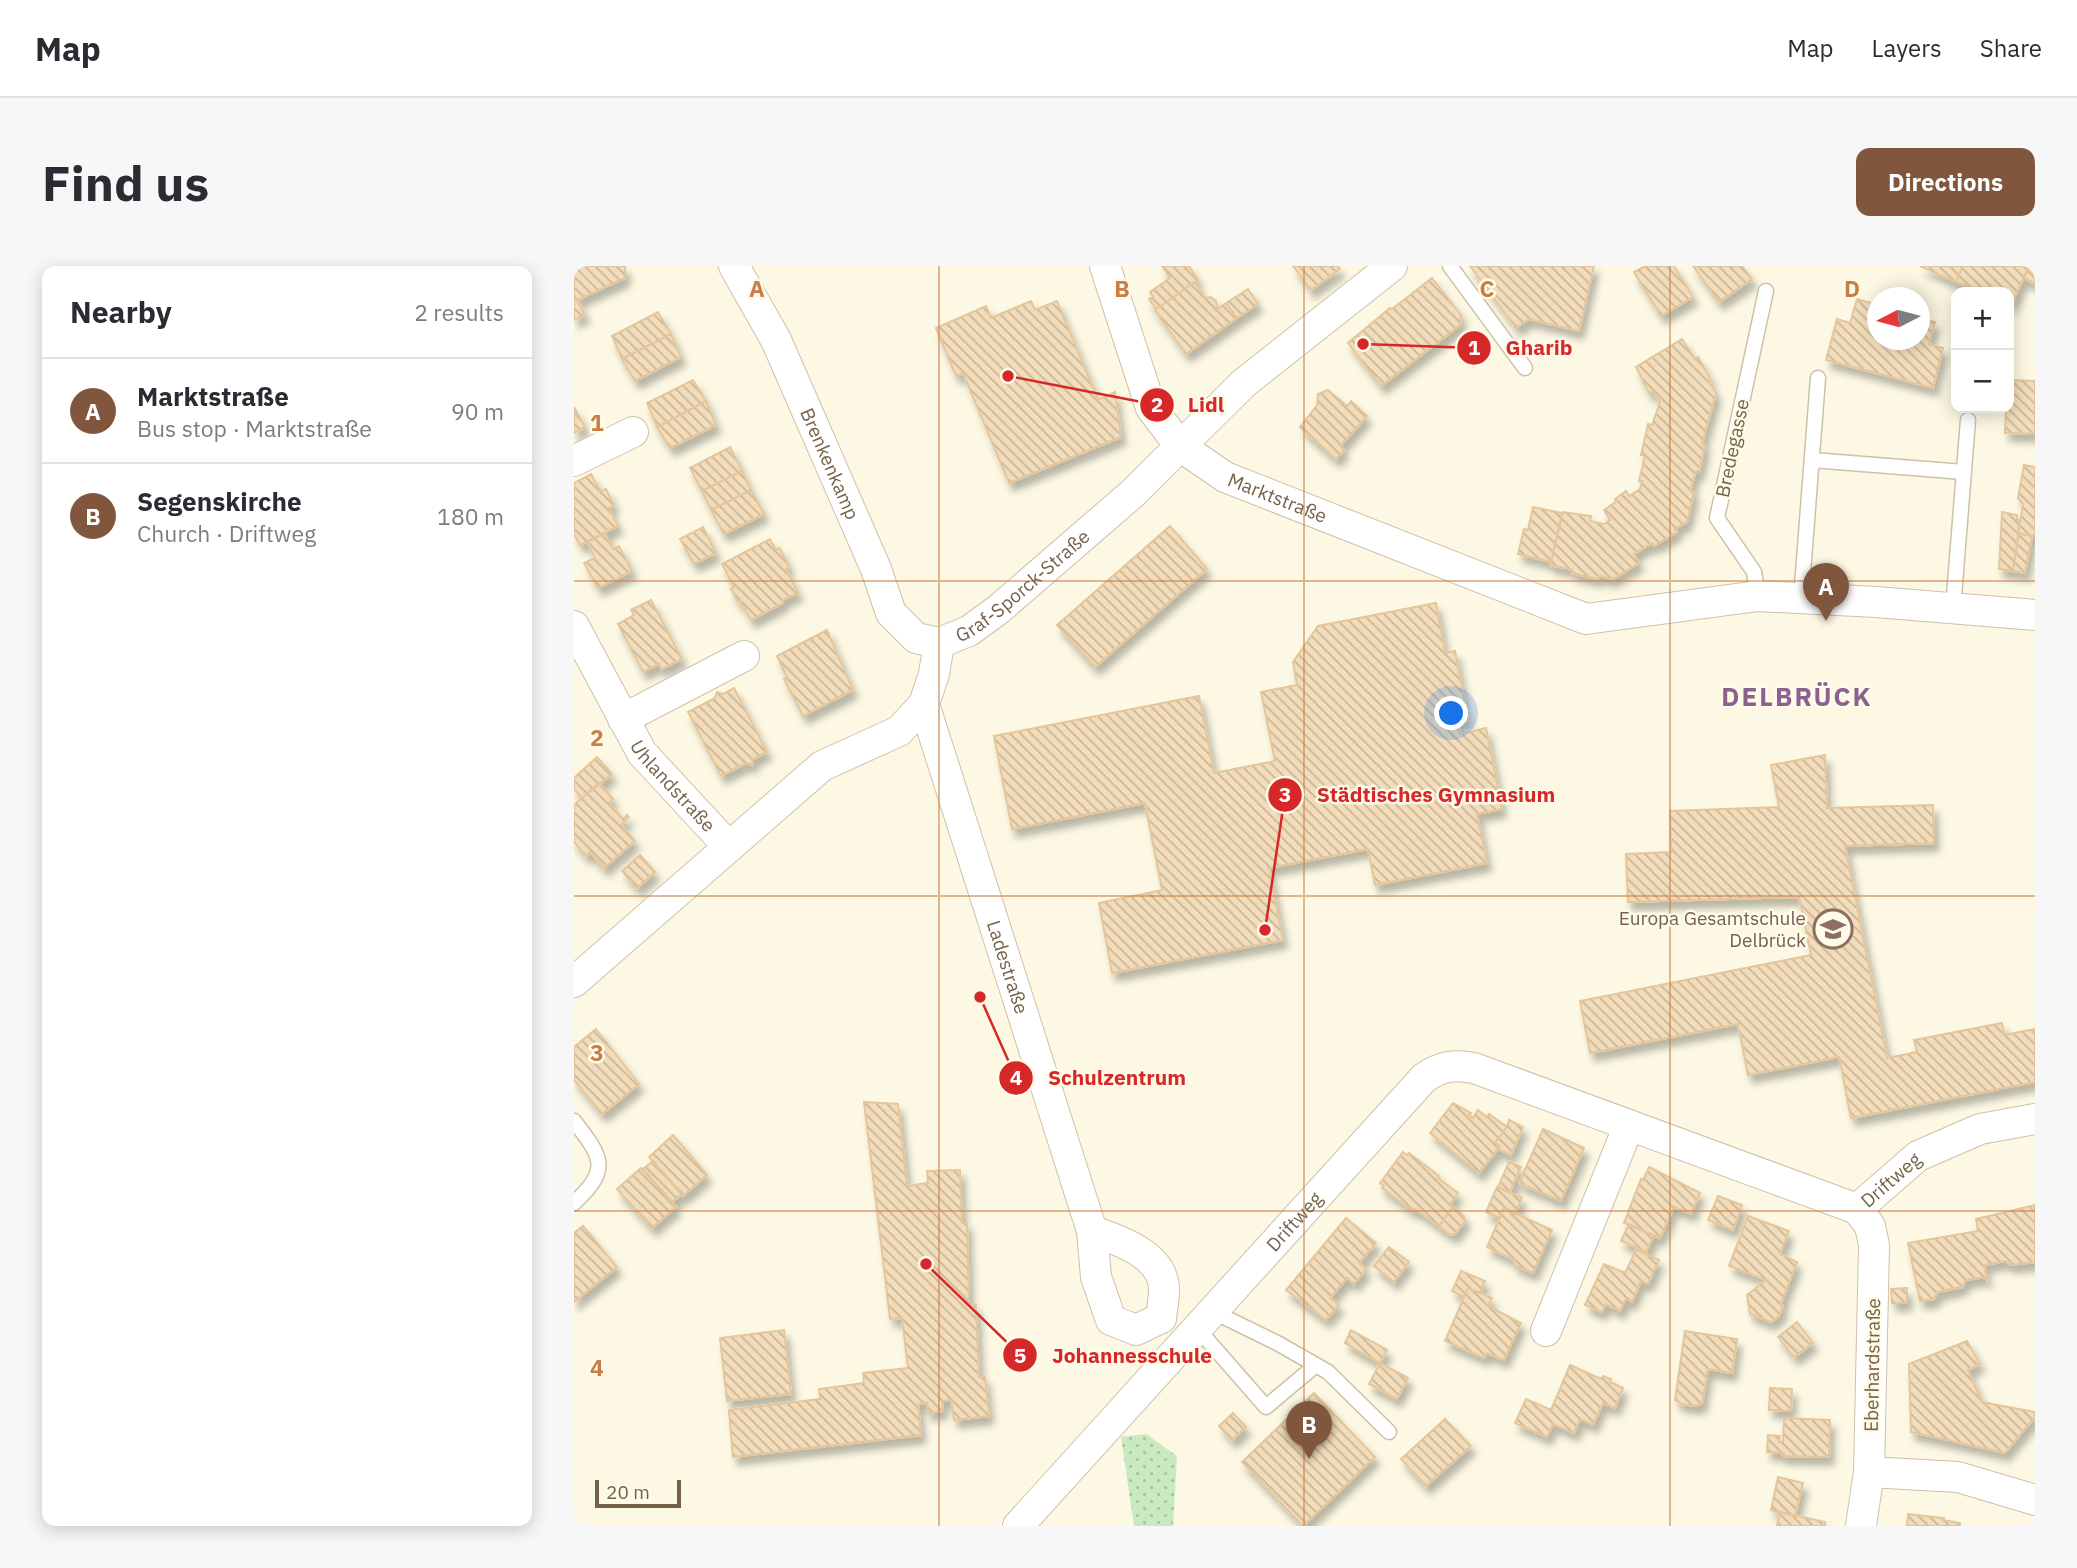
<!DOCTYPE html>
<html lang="en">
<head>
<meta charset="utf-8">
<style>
  body { margin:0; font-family:"IBM Plex Sans",sans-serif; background:#f7f7f7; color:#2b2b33 }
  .controls { position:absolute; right:21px; top:21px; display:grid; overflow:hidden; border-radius:14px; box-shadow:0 4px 18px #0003 }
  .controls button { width:63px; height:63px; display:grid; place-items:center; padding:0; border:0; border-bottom:2px solid #e1e1e2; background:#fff; color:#2b2b33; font:35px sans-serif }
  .compass { position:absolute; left:1293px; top:21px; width:63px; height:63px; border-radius:50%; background:#fff; box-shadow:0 4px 18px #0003; rotate:264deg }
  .scale { position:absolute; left:21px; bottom:18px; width:86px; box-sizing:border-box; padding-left:7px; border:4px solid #756249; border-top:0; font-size:19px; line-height:24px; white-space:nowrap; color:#756249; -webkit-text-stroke:5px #fffbe9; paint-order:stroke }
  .you { position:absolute; left:878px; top:448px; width:24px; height:24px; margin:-18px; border:5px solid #fff; border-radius:50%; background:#1a73e8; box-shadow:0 0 0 10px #1a73e833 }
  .badge { display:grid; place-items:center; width:46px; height:46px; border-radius:50%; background:#80573c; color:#fff; font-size:23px; font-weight:700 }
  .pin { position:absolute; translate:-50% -58px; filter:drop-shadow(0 2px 4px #0008) }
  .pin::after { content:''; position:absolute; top:37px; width:24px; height:21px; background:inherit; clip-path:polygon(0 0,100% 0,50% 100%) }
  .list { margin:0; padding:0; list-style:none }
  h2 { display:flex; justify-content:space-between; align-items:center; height:91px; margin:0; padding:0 28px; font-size:30px }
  h2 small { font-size:23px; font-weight:400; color:#7c7c81 }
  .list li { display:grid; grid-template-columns:46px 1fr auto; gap:21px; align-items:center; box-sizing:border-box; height:105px; padding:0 28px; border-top:2px solid #e1e1e2 }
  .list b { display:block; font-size:26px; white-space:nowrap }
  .list p { margin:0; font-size:23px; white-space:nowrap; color:#7c7c81 }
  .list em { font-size:23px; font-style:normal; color:#7c7c81 }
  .map { position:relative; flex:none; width:1461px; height:1260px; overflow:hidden; border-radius:14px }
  header { display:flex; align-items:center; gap:42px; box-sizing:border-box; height:98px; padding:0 35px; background:#fff; border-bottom:2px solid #e1e1e2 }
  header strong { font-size:33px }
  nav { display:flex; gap:38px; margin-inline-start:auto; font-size:24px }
  .intro { display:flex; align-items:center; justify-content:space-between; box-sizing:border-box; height:168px; padding:0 42px }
  h1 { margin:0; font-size:49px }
  .button { padding:18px 32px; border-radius:14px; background:#80573c; color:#fff; font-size:24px; font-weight:700 }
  main { display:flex; gap:42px; padding:0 42px }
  aside { flex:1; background:#fff; border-radius:14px; box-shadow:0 4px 18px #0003 }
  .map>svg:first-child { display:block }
  .green { fill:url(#green-dots) }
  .building { fill:url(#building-back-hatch); stroke:#e5c69a; stroke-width:2; filter:url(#shadow) }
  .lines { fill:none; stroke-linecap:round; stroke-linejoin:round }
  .service-casing { stroke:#cec1aa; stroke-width:17 }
  .minor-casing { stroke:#cec1aa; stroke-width:32 }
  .service { stroke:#fff; stroke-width:14 }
  .minor { stroke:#fff; stroke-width:30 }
  .grid { fill:none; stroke:#c67f47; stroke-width:2; stroke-opacity:0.55 }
  .labels { text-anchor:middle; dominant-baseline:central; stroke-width:5; stroke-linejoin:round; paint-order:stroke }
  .street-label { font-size:19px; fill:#756249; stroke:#fffbe9 }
  .education-label { font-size:19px; fill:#785e54; stroke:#fffbe9; text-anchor:end }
  .district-label { font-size:26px; font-weight:bold; letter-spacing:2px; fill:#8c6091; stroke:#fffbe9 }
  .grid-label { font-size:23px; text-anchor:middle; font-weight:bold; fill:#c67f47; stroke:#fffbe9; stroke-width:5; stroke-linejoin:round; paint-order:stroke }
  .leader { fill:none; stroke:#d62828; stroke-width:2.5 }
  .callout-dot { fill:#d62828; stroke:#fffbe9; stroke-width:2.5 }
  .mark-label { font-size:21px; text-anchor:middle; font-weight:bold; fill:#fff }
  .callout-label { font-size:21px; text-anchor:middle; font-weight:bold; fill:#d62828; stroke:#fffbe9; stroke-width:5; stroke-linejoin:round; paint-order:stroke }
</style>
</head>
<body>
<header>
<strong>Map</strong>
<nav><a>Map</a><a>Layers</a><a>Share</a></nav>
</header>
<div class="intro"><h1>Find us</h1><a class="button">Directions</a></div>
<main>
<aside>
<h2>Nearby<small>2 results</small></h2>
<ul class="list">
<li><span class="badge">A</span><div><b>Marktstraße</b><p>Bus stop · Marktstraße</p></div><em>90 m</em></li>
<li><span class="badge">B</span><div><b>Segenskirche</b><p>Church · Driftweg</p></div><em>180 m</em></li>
</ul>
</aside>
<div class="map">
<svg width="1461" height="1260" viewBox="0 0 1461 1260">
  <defs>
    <pattern id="green-dots" width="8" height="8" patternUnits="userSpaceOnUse" patternTransform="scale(1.75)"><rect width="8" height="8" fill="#c9eac1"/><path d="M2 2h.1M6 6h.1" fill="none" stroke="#a8c19f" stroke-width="1.8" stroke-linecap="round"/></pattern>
    <pattern id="building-back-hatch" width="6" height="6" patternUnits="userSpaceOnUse" patternTransform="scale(1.75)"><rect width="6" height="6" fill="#f2dcba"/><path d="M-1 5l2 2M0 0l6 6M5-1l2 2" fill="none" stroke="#c9b699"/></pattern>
    <filter id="shadow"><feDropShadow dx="4.5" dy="8" stdDeviation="3.5" flood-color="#0004"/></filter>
  </defs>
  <rect width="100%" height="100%" fill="#fcf8e3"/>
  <!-- green -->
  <path class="green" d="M572,1168L603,1190L599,1260H560L547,1171Z"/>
  <!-- building -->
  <path class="building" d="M0,0H51V12L3,34L0,29Z
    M588,0H615L624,14L582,43L575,33L579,31L576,26L596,12Z
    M719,0H764L766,3L737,24Z
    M896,0H1020L1005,65L955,53L942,62Z
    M1071,0H1100L1119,31L1087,50L1060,6Z
    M1119,0H1168L1178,13L1145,36Z
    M1346,0H1389L1382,16Z
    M1389,0H1455L1437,40L1435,39V26H1406L1382,16Z
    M1455,0H1461V18L1450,12Z
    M858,12L887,49L886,59L807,120L774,77L816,42L818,43Z
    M621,16L631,32L637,31L642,35L643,40L640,45L652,37L663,52L612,88L581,44Z
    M674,23L684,38L663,52L652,37Z
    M0,29L11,49L0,54Z
    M1283,33L1304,39V74H1346V52L1361,56L1355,78L1369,82L1359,122L1252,94L1263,53L1276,57Z
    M457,35L461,44L483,35L524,134L541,126L547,171L435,217L389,107L382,110L362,62L412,40L417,52Z
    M84,46L97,68L48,93L38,70Z
    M97,68L107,91L61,115L48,93Z
    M1108,73L1121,93L1124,91L1137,114L1135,116L1142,127L1128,178L1131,179L1125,206L1122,205L1116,225L1120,226L1113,256L1101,263L1103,266L1080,280L1078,277L1060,288L1065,297L1039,313L1025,310L1024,313L998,307L999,304L976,299L989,246L1017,250L1016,255L1030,258L1036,254L1030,244L1043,235L1041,233L1052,225L1055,230L1066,223L1068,215H1065L1071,190L1067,189L1074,158L1078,159L1086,136L1079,125L1075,127L1062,101Z
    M119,114L132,135L83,161L73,137Z
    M1435,114L1461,115V168L1431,167L1432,142H1435Z
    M754,124L773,140L777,135L793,150L766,180L770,184L762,193L726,161L743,139L744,128Z
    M132,135L142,159L96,182L83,161Z
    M0,141L11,161L0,167Z
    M156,181L168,205L128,225L116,202Z
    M1450,199L1461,201V270L1444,267L1449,238L1444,232Z
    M168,205L177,224L137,244L128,225Z
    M17,208L26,225L32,223L40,239L35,242L44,260L6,279L0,268V217Z
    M177,224L190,248L150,268L137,244Z
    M959,241L988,247L977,296L944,288L950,263L954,264Z
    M1428,246L1443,249V254L1446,255L1439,305L1425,303Z
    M596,260L633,303L521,401L483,359Z
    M129,261L142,287L120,298L106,273Z
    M31,267L39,283L45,280L58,305L24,322L10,297L21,292L13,276Z
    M1445,268L1458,270L1451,307L1439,305Z
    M196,273L202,284L206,282L215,301L212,303L224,327L208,334L209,337L177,354L166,334L164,336L157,323L160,321L148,298Z
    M77,334L108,393L88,403L85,398L69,406L44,358L60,349L57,344Z
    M862,337L871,387L881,385L894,454L884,456L886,468L912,462L928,543L903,548L913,597L801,619L794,583L695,602L709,674L538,707L525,637L588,624L571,537L438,563L420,470L625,430L640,507L701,495L687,426L723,419L719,396L744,360Z
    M253,364L279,424L229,450L210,413L213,411L203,390Z
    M160,422L193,486L179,493L178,499L172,497L147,510L114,446L141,432L143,426L149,428Z
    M1251,489L1253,542L1359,539L1360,577L1271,580L1313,792L1343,786L1340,774L1428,757L1430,769L1461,763V816L1277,852L1265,791L1174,809L1164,758L1016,787L1006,735L1237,689L1225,631L1054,636L1052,588L1097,586L1096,545L1205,541L1197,499Z
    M23,491L38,508L8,532L0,523V512Z
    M25,517L39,533L35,537L49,553L53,549L55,551L47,559L61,575L30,602L16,586L12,590L0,576V539Z
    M66,589L81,606L63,622L48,605Z
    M22,763L65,818L28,848L0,814V781Z
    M290,836L324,838L333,920L354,917L353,905L386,904L388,957H393L395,1039H402L405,1111H411L415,1150L380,1154L377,1134L368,1135L369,1145L354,1147L353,1137L344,1138L347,1169L159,1191L155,1144L246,1133L245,1123L290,1117L289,1107L334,1102L328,1052L316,1053Z
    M879,837L897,847L895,849L899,852L904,844L913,851L915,848L933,861L921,877L926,880L905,907L856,867Z
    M935,854L949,861L937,889L923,883L926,880L921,877L933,861Z
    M969,863L1010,882L987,935L945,917Z
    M99,869L133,909L109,930L75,891Z
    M829,886L833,889L835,887L865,910L864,912L884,927L876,939L879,941L865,960L841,943L839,945L808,922L810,920L806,917Z
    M79,895L108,928L98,936L69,903Z
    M935,896L947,901L936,926L924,921Z
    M1075,901L1126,927L1117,948L1100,941L1086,972L1050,957L1067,913L1069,914Z
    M67,902L102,941L78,962L43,923Z
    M923,921L948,932L941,948L930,942L925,952L912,946Z
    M1144,930L1168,939L1159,964L1134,954Z
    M1461,939V996L1436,999L1431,995L1410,999L1414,1016L1412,1011L1392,1014L1388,1021L1364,1026L1360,1033L1346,1035L1334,977L1404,965L1402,953Z
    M879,941L890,950L891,955L881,968L876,969L865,960Z
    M930,942L978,964L959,1007L940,999L941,994L913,981Z
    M1174,950L1215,965L1206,988L1223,996L1207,1038L1209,1040L1205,1050L1197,1056L1176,1048L1173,1029L1192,1014L1155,1000Z
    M772,952L802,977L785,997L792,1003L780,1018L773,1012L756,1032L765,1039L752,1054L712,1024Z
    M1055,958L1080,970L1072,986L1047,975Z
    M9,960L43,1001L0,1036V967Z
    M815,981L835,996L820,1016L800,1000Z
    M1062,984L1085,994L1074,1018L1067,1015L1058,1036L1052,1033L1046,1045L1032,1038L1028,1046L1011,1039L1030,998L1051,1007Z
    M887,1005L911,1015L906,1027L894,1022L890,1031L878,1025Z
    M894,1022L918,1032L914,1040L947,1057L930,1094L913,1087L910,1092L871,1075Z
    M1333,1022V1037H1318L1317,1023Z
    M1223,1056L1239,1077L1220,1091L1204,1071Z
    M210,1064L217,1128L153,1135L146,1072Z
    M777,1064L813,1084L806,1097L771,1077Z
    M1111,1065L1163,1073L1158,1107L1134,1103L1128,1138L1120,1140L1108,1138L1101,1134Z
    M1393,1075L1406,1098L1394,1104L1408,1136L1461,1146V1151L1431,1187L1337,1166L1335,1098Z
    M806,1097L834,1112L823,1133L795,1118Z
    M996,1099L1027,1113L1029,1110L1037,1113L1036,1116L1049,1122L1041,1142L1029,1137L1019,1159L1006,1153L1000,1167L979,1158L973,1171L941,1157L952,1133L977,1144Z
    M1196,1122L1218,1123L1217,1145L1195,1144Z
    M740,1127L801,1191L729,1260L668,1196Z
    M659,1147L672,1161L658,1174L645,1160Z
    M1210,1152L1256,1154L1255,1191L1208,1190V1187L1193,1186L1194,1169L1206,1170L1205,1176H1209Z
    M871,1153L897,1180L852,1220L827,1193Z
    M1204,1211L1229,1217L1221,1250L1197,1244Z
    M1206,1246L1251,1256V1260H1203Z
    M1334,1248L1370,1252L1369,1254L1386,1257V1260H1333Z"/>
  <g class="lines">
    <!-- service casing -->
    <g class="service-casing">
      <path id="service" d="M876,0L951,102
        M1238,194L1390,206
        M1184,330L1180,306L1143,252L1192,25
        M1227,333L1244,112
        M1379,343L1394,154
        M0,855C28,891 37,903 0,937
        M638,1045L705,1078L754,1106L815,1166
        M623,1062L692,1141L742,1099"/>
    </g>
    <!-- minor casing -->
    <g class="minor-casing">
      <g id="minor">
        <path id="s1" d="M160,0L202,74L302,303L317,347L342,372L365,377"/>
        <path id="s2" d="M531,0L577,142L606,180L651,211L1012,353L1184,330L1302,336L1461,349"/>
        <path d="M0,195L59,166"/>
        <path id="s3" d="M0,360L68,487L155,581"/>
        <path id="s4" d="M365,377L395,365L425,343L559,227L670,117L818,0"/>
        <path id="s5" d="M350,438L518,965L522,1011L537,1054L562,1064L587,1052"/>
        <path d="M49,453L170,390"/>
        <path d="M0,716L248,500L325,465L350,438L360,408L365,377"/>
        <path d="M1283,943L1296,960L1300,979L1295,1206L1287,1260"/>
        <path d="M518,965C545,974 590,989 590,1024C590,1033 588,1043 587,1052"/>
        <path d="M972,1065L1055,859"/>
        <path d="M1295,1206L1384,1211L1461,1234"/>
        <path id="s6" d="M444,1260L850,812C867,800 880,798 900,802L1283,943L1344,890L1406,863L1461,853"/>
      </g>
    </g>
    <!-- service -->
    <use href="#service" class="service"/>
    <!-- minor -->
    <use href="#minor" class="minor"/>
  </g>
  <!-- grid -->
  <path class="grid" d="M365,0V1260M730,0V1260M1096,0V1260M0,315H1461M0,630H1461M0,945H1461"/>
  <!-- icons -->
  <defs>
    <g id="school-ring" transform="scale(2.0125)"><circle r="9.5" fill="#fffbe9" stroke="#8d6e63" stroke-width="1.5"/><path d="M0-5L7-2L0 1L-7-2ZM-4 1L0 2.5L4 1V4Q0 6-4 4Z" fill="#8d6e63"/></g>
  </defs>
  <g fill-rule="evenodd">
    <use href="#school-ring" x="1259" y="663"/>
  </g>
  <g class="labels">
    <!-- street labels -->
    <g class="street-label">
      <text transform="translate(1158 182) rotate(-78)">Bredegasse</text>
      <text stroke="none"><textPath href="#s1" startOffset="220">Brenkenkamp</textPath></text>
      <text stroke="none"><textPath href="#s2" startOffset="308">Marktstraße</textPath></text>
      <text stroke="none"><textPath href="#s4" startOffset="102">Graf-Sporck-Straße</textPath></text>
      <text stroke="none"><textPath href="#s3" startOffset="189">Uhlandstraße</textPath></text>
      <text stroke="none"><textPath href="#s5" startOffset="276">Ladestraße</textPath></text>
      <text stroke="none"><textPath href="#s6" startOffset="1110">Driftweg</textPath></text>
      <text stroke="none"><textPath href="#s6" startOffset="411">Driftweg</textPath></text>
      <text transform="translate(1298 1099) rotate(-89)">Eberhardstraße</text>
    </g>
    <!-- education labels -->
    <g class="education-label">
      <text x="1232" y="652">Europa Gesamtschule<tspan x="1232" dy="22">Delbrück</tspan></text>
    </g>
    <!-- district labels -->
    <g class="district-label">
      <text x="1223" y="430">DELBRÜCK</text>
    </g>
  </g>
  <g class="grid-label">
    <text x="183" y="31">A</text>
    <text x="548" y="31">B</text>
    <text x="913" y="31">C</text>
    <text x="1278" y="31">D</text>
    <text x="23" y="165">1</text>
    <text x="23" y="480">2</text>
    <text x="23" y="795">3</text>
    <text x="23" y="1110">4</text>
  </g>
  <!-- callouts -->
  <path class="leader" d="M789 78L900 82M434 110L583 139M691 664L711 529M406 731L442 812M352 998L446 1089"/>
  <g class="callout-dot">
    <circle cx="789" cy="78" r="7"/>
    <circle cx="434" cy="110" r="7"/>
    <circle cx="691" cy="664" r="7"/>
    <circle cx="406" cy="731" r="7"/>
    <circle cx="352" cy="998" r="7"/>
    <circle cx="900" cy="82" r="18"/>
    <circle cx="583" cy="139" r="18"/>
    <circle cx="711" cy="529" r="18"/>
    <circle cx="442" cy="812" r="18"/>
    <circle cx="446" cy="1089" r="18"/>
  </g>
  <g class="mark-label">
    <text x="900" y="89">1</text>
    <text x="583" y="146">2</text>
    <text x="711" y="536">3</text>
    <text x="442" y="819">4</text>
    <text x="446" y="1097">5</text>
  </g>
  <g class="callout-label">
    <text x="965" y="89">Gharib</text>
    <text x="632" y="146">Lidl</text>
    <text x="862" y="536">Städtisches Gymnasium</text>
    <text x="543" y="819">Schulzentrum</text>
    <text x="558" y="1097">Johannesschule</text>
  </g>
</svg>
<div class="controls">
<button>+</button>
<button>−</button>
</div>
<svg class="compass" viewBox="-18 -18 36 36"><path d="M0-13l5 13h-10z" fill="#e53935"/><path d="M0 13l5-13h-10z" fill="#7c7c81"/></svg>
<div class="scale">20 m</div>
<div class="you"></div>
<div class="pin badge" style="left:1252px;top:355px">A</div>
<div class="pin badge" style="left:735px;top:1193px">B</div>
</div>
</main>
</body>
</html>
